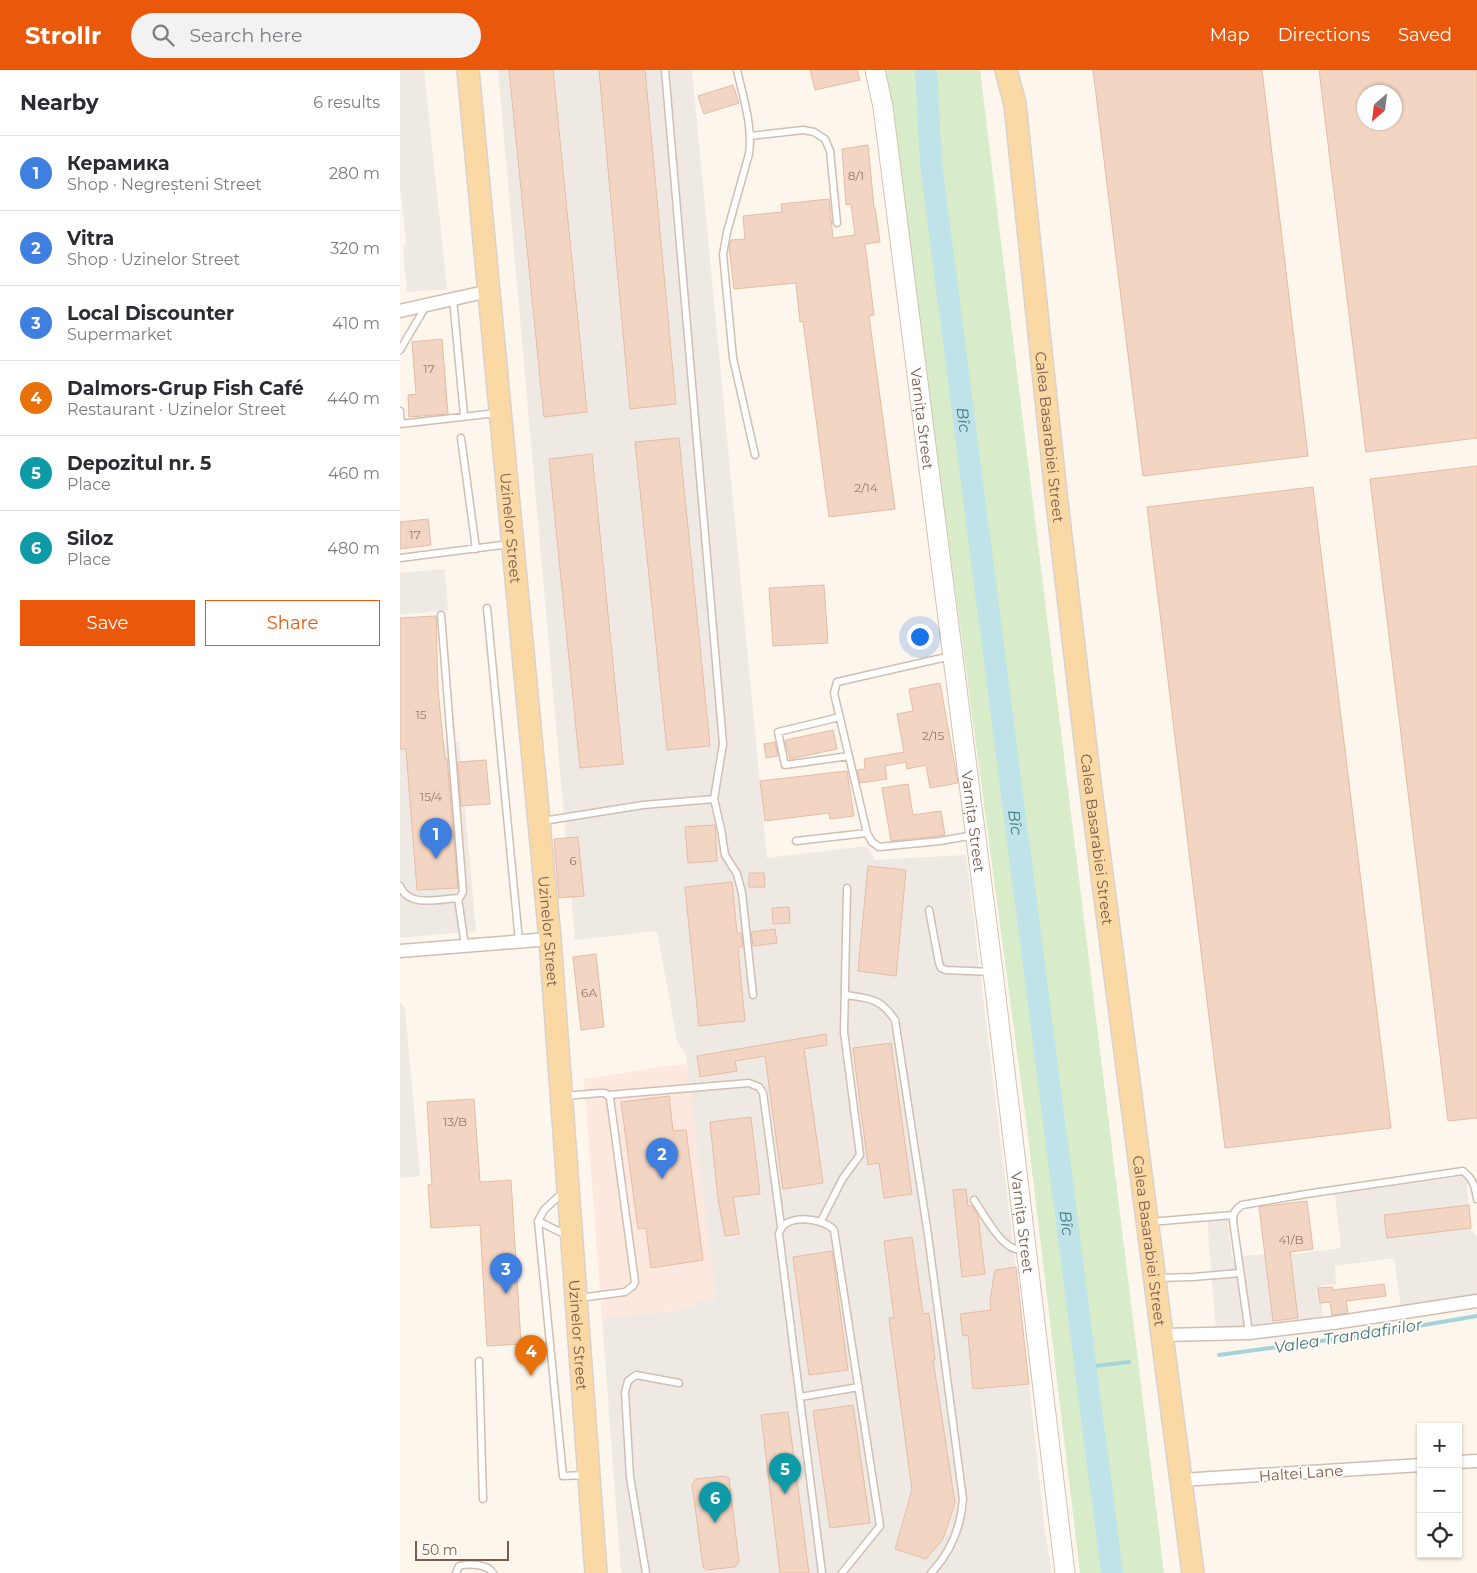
<!DOCTYPE html>
<html lang="en">
<head>
<meta charset="utf-8">
<style>
  body { margin:0; font-family:Montserrat,sans-serif; background:#f2f2f3; color:#2b2b33 }
  .controls { position:absolute; right:15px; bottom:15px; display:grid; overflow:hidden; border-radius:0px; box-shadow:0 1px 4px #0004 }
  .controls button { width:45px; height:45px; display:grid; place-items:center; padding:0; border:0; border-bottom:1px solid #e1e1e2; background:#fff; color:#2b2b33; font:25px sans-serif }
  .compass { position:absolute; left:957px; top:15px; width:45px; height:45px; border-radius:50%; background:#fff; box-shadow:0 1px 4px #0004; rotate:208deg }
  .scale { position:absolute; left:15px; bottom:12px; width:94px; box-sizing:border-box; padding-left:5px; border:2px solid #7a5c4d; border-top:0; font-size:14px; line-height:18px; white-space:nowrap; color:#7a5c4d; -webkit-text-stroke:4px #fffaf3; paint-order:stroke }
  .you { position:absolute; left:519px; top:566px; width:18px; height:18px; margin:-12px; border:4px solid #fff; border-radius:50%; background:#1a73e8; box-shadow:0 0 0 8px #1a73e833 }
  .badge { display:grid; place-items:center; width:32px; height:32px; border-radius:50%; background:#ea580c; color:#fff; font-size:16px; font-weight:700 }
  .pin { position:absolute; translate:-50% -41px; filter:drop-shadow(0 1px 2px #0008) }
  .pin::after { content:''; position:absolute; top:26px; width:18px; height:15px; background:inherit; clip-path:polygon(0 0,100% 0,50% 100%) }
  .list { margin:0; padding:0; list-style:none }
  h2 { display:flex; justify-content:space-between; align-items:center; height:65px; margin:0; padding:0 20px; font-size:21px }
  h2 small { font-size:16px; font-weight:400; color:#7c7c81 }
  .list li { display:grid; grid-template-columns:32px 1fr auto; gap:15px; align-items:center; box-sizing:border-box; height:75px; padding:0 20px; border-top:1px solid #e1e1e2 }
  .list b { display:block; font-size:19px; white-space:nowrap }
  .list p { margin:0; font-size:16px; white-space:nowrap; color:#7c7c81 }
  .list em { font-size:16px; font-style:normal; color:#7c7c81 }
  .actions { display:flex; gap:10px; padding:15px 20px }
  .actions a { flex:1; padding:11px 0; border:1px solid #ea580c; border-radius:0px; text-align:center; font-size:18px; color:#ea580c }
  .actions .main { background:#ea580c; color:#fff }
  .icon { flex:none; width:28px; height:28px; fill:none; stroke:currentColor; stroke-width:2; stroke-linecap:round; stroke-linejoin:round }
  .map { position:relative; flex:none; width:1077px; height:1503px; overflow:hidden }
  header { display:flex; align-items:center; gap:30px; box-sizing:border-box; height:70px; padding:0 25px; background:#ea580c; color:#fff }
  header strong { font-size:24px }
  nav { display:flex; gap:28px; margin-inline-start:auto; font-size:18px }
  .search { width:350px; height:45px; background:#f2f2f3; display:flex; align-items:center; gap:12px; box-sizing:border-box; padding:0 18px; border-radius:28px; color:#7c7c81; font-size:19px }
  main { display:flex }
  aside { flex:1; background:#fff }
  .map>svg:first-child { display:block }
  .commercial { fill:#fde8e0 }
  .industrial { fill:#efe9e4 }
  .green { fill:#d8ecc9 }
  .lines { fill:none; stroke-linecap:round; stroke-linejoin:round }
  .stream { stroke:#a5d3da; stroke-width:4 }
  .river { stroke:#bfe3e8; stroke-width:22 }
  .building { fill:#f3d5c3; stroke:#e6bba3; fill-rule:evenodd }
  .lane-casing { stroke:#d1beb0; stroke-width:9 }
  .street-casing { stroke:#d1beb0; stroke-width:15 }
  .secondary-casing { stroke:#d6c0b0; stroke-width:21 }
  .primary-casing { stroke:#dad1cd; stroke-width:24 }
  .lane { stroke:#fff; stroke-width:6 }
  .street { stroke:#fff; stroke-width:12 }
  .secondary { stroke:#fff; stroke-width:19 }
  .primary { stroke:#fbd9a5; stroke-width:21 }
  .labels { text-anchor:middle; dominant-baseline:central; stroke-width:4; stroke-linejoin:round; paint-order:stroke }
  .number-label { font-size:12px; fill:#987a6a }
  .street-label { font-size:15px; fill:#7a5c4d; stroke:#fffaf3 }
  .water-label { font-size:16px; font-style:italic; fill:#437c86; stroke:#fffaf3 }
</style>
</head>
<body>
<header>
<strong>Strollr</strong>
<div class="search"><svg class="icon" aria-label="search" viewBox="0 0 24 24"><circle cx="10" cy="10" r="6"/><path d="M15 15l6 6"/></svg>Search here</div>
<nav><a>Map</a><a>Directions</a><a>Saved</a></nav>
</header>
<main>
<aside>
<h2>Nearby<small>6 results</small></h2>
<ul class="list">
<li><span class="badge" style="background:#3f7fe0">1</span><div><b>Керамика</b><p>Shop · Negreșteni Street</p></div><em>280 m</em></li>
<li><span class="badge" style="background:#3f7fe0">2</span><div><b>Vitra</b><p>Shop · Uzinelor Street</p></div><em>320 m</em></li>
<li><span class="badge" style="background:#3f7fe0">3</span><div><b>Local Discounter</b><p>Supermarket</p></div><em>410 m</em></li>
<li><span class="badge" style="background:#e8710a">4</span><div><b>Dalmors-Grup Fish Café</b><p>Restaurant · Uzinelor Street</p></div><em>440 m</em></li>
<li><span class="badge" style="background:#0f9aa8">5</span><div><b>Depozitul nr. 5</b><p>Place</p></div><em>460 m</em></li>
<li><span class="badge" style="background:#0f9aa8">6</span><div><b>Siloz</b><p>Place</p></div><em>480 m</em></li>
</ul>
<div class="actions"><a class="main">Save</a><a>Share</a></div>
</aside>
<div class="map">
<svg width="1077" height="1503" viewBox="0 0 1077 1503">
  <rect width="100%" height="100%" fill="#fdf6ec"/>
  <!-- commercial -->
  <path class="commercial" d="M287,993L316,1230L299,1231L292,1239L202,1249L184,1009Z"/>
  <!-- industrial -->
  <path class="industrial" d="M0,0H24L47,219L7,222L3,181L6,171L0,116Z
    M98,0H292L367,788L467,776L475,790L566,785L623,1258L645,1462L652,1503H221L202,1249L292,1239L299,1231L316,1230L287,993L285,983L277,971L257,861L175,870Z
    M45,499L48,540L0,545V503Z
    M59,672L76,861L0,868V679Z
    M0,932L5,938L20,1106L0,1108Z
    M1066,1106L1071,1158L1077,1167V1224L1059,1229L1001,1237L994,1188L935,1196L936,1214L920,1216L923,1248L816,1261L807,1149L827,1147L832,1187L889,1182L895,1184L941,1178L935,1124Z"/>
  <!-- green -->
  <path class="green" d="M486,0H580L764,1503H680L625,1042Z"/>
  <g class="lines">
    <!-- stream -->
    <path class="stream" d="M819,1285L965,1265L1077,1246
      M686,1297L729,1292"/>
    <!-- river -->
    <path class="river" id="s1" d="M526,0L531,93L712,1503"/>
  </g>
  <!-- building -->
  <path class="building" d="M109,0H153L187,342L144,347Z
    M199,0H245L276,334L230,339Z
    M410,0H457L460,10L415,20Z
    M693,0H862L908,386L743,406Z
    M919,0H1077V368L966,382ZM964,22H994V52H964Z
    M333,15L339,33L304,44L298,26Z
    M468,75L474,138H475L480,172L465,174L474,245L469,246L495,439L429,447L403,251L400,252L396,213L334,219L329,177L331,170L345,169L343,146L382,142L381,134L429,129L433,168L455,165L451,134L446,135L442,79Z
    M42,269L48,344L9,347L8,325L16,324L12,272Z
    M279,368L310,676L267,680L235,372Z
    M192,384L223,694L180,698L149,389Z
    M1077,396V1048L1048,1051L970,409Z
    M913,417L991,1058L825,1078L747,437Z
    M28,449L31,475L0,479V452Z
    M424,515L428,573L373,576L369,518Z
    M36,546L38,620L45,689H47L58,818L17,820L6,679H0V548Z
    M540,613L558,713L530,718L526,695L507,699L506,692L485,696L487,709L460,713L457,700L465,699L464,689L504,682L497,644L513,641L509,619Z
    M433,660L437,679L390,689L385,671L386,670Z
    M375,672L378,686L366,688L364,674Z
    M86,690L90,734L61,736L58,692Z
    M447,701L454,746L430,749L429,743L365,751L360,711Z
    M508,714L513,745L541,741L545,765L491,771L482,718Z
    M315,755L317,791L288,793L285,757Z
    M178,767L184,826L159,828L154,769Z
    M468,796L506,800L496,906L458,901Z
    M349,803H364L365,817H349Z
    M332,812L337,863H341L343,877H338L345,951L299,956L285,817Z
    M389,837L390,853L373,854L372,838Z
    M375,859L377,873L353,876L351,862Z
    M196,884L204,957L181,960L173,887Z
    M426,964L427,975L404,979L423,1113L383,1119L365,986L335,991L337,1001L300,1007L297,986Z
    M491,973L512,1124L484,1128L479,1093L468,1095L453,978Z
    M269,1026L273,1061L286,1060L303,1190L251,1198L246,1158L238,1159L221,1032Z
    M74,1029L80,1112L111,1110L121,1274L87,1276L80,1155L31,1158L28,1115L32,1114L27,1032Z
    M351,1047L360,1124L333,1127L339,1164L325,1166L318,1128L310,1052Z
    M566,1119L568,1136H572L578,1146L585,1204L562,1207L553,1120Z
    M907,1131L913,1179L890,1182L898,1248L873,1251L859,1137Z
    M1069,1135L1071,1158L987,1168L984,1145Z
    M512,1167L523,1244L529,1243L535,1290H533L555,1433L543,1469L526,1489L495,1479L512,1420L489,1248H494L484,1171Z
    M432,1181L448,1300L409,1305L393,1187Z
    M616,1197L629,1314L573,1319L568,1265L563,1266L560,1244L591,1240L590,1230L595,1200Z
    M984,1214L986,1226L946,1231L948,1243L932,1245L930,1232L920,1233L918,1218L932,1217L933,1220Z
    M453,1335L470,1453L430,1458L413,1341Z
    M388,1342L409,1503H380L361,1345Z
    M324,1406L329,1408L339,1492L335,1497L307,1500L303,1497L292,1414L296,1409Z"/>
  <g class="lines">
    <!-- lane casing -->
    <g class="lane-casing">
      <path id="lane" d="M337,0C343,27 353,56 349,84L327,162L323,184L333,288L355,385
        M350,66L403,60L414,62L425,69L430,81L437,153
        M53,229L64,346
        M0,280L26,236
        M0,341L1,354
        M0,354L97,343
        M61,368L76,479
        M0,488L110,474
        M87,538L119,871
        M551,586L437,612L434,623L467,763L472,772L479,777L540,771L574,765
        M440,647L378,662L385,695L449,686
        M314,729L321,759L325,785L337,804L342,823L353,925
        M143,751L243,735L314,729L323,674L265,0
        M396,771L467,763
        M0,816C8,838 39,829 58,828L60,827L63,822L41,545
        M58,828L65,876
        M529,840L539,893L541,898L546,900L591,902
        M446,925C471,929 480,928 495,950L528,1165L563,1429C561,1458 551,1482 531,1503
        M208,1025L349,1013L359,1017L363,1023L381,1156
        M164,1026L200,1023H205L210,1028L235,1212L233,1216L225,1222L179,1228
        M163,1122L144,1140L138,1151L163,1406L185,1405
        M574,1130C583,1143 598,1172 613,1178C616,1180 621,1180 625,1180
        M138,1151L168,1166
        M421,1151L443,1108L460,1085L444,962L447,818
        M750,1152L833,1145
        M757,1208L793,1207L840,1203
        M849,1263L833,1151C833,1143 835,1140 842,1135L906,1124L1063,1101C1073,1109 1075,1116 1077,1129
        M79,1291L83,1429
        M400,1327L459,1317
        M56,1503L59,1496C69,1493 87,1494 93,1503
        M246,1503L230,1407L225,1322L228,1311L236,1305L279,1313
        M422,1503L379,1164C383,1143 422,1147 434,1160L480,1456L442,1503"/>
    </g>
    <!-- street casing -->
    <g class="street-casing">
      <path id="street" d="M0,241L89,221
        M0,881L150,869
        M763,1265L849,1263L933,1253L1077,1231
        M1058,1392L1077,1391
        M781,1410L1021,1395"/>
    </g>
    <!-- secondary casing -->
    <g class="secondary-casing">
      <g id="secondary">
        <path id="s2" d="M475,0L483,37L593,902L665,1503"/>
      </g>
    </g>
    <!-- primary casing -->
    <g class="primary-casing">
      <g id="primary">
        <path id="s3" d="M68,0L150,869L196,1503"/>
        <path id="s4" d="M606,0L615,34L655,415L690,713L793,1503"/>
      </g>
    </g>
    <!-- lane -->
    <use href="#lane" class="lane"/>
    <!-- street -->
    <use href="#street" class="street"/>
    <!-- secondary -->
    <use href="#secondary" class="secondary"/>
    <!-- primary -->
    <use href="#primary" class="primary"/>
  </g>
  <g class="labels">
    <!-- number labels -->
    <g class="number-label">
      <text x="456" y="105">8/1</text>
      <text x="29" y="298">17</text>
      <text x="466" y="417">2/14</text>
      <text x="15" y="464">17</text>
      <text x="21" y="644">15</text>
      <text x="533" y="665">2/15</text>
      <text x="31" y="726">15/4</text>
      <text x="173" y="790">6</text>
      <text x="189" y="922">6A</text>
      <text x="55" y="1051">13/B</text>
      <text x="891" y="1169">41/B</text>
    </g>
    <!-- street labels -->
    <g class="street-label">
      <text stroke="none"><textPath href="#s2" startOffset="352">Varnița Street</textPath></text>
      <text stroke="none"><textPath href="#s4" startOffset="370">Calea Basarabiei Street</textPath></text>
      <text stroke="none"><textPath href="#s3" startOffset="460">Uzinelor Street</textPath></text>
      <text stroke="none"><textPath href="#s2" startOffset="758">Varnița Street</textPath></text>
      <text stroke="none"><textPath href="#s4" startOffset="775">Calea Basarabiei Street</textPath></text>
      <text stroke="none"><textPath href="#s3" startOffset="865">Uzinelor Street</textPath></text>
      <text stroke="none"><textPath href="#s2" startOffset="1162">Varnița Street</textPath></text>
      <text stroke="none"><textPath href="#s4" startOffset="1180">Calea Basarabiei Street</textPath></text>
      <text stroke="none"><textPath href="#s3" startOffset="1270">Uzinelor Street</textPath></text>
      <text transform="translate(901 1403) rotate(-4)">Haltei Lane</text>
    </g>
    <!-- water labels -->
    <g class="water-label">
      <text stroke="none"><textPath href="#s1" startOffset="352">Bîc</textPath></text>
      <text stroke="none"><textPath href="#s1" startOffset="758">Bîc</textPath></text>
      <text stroke="none"><textPath href="#s1" startOffset="1162">Bîc</textPath></text>
      <text transform="translate(948 1266) rotate(-9)">Valea Trandafirilor</text>
    </g>
  </g>
</svg>
<div class="controls">
<button>+</button>
<button>−</button>
<button><svg class="icon" aria-label="locate" viewBox="0 0 24 24"><circle cx="12" cy="12" r="6"/><path d="M12 2v4M12 18v4M2 12h4M18 12h4"/></svg></button>
</div>
<svg class="compass" viewBox="-18 -18 36 36"><path d="M0-13l5 13h-10z" fill="#e53935"/><path d="M0 13l5-13h-10z" fill="#7c7c81"/></svg>
<div class="scale">50 m</div>
<div class="you"></div>
<div class="pin badge" style="left:36px;top:789px;background:#3f7fe0">1</div>
<div class="pin badge" style="left:262px;top:1109px;background:#3f7fe0">2</div>
<div class="pin badge" style="left:106px;top:1224px;background:#3f7fe0">3</div>
<div class="pin badge" style="left:131px;top:1306px;background:#e8710a">4</div>
<div class="pin badge" style="left:385px;top:1424px;background:#0f9aa8">5</div>
<div class="pin badge" style="left:315px;top:1453px;background:#0f9aa8">6</div>
</div>
</main>
</body>
</html>
